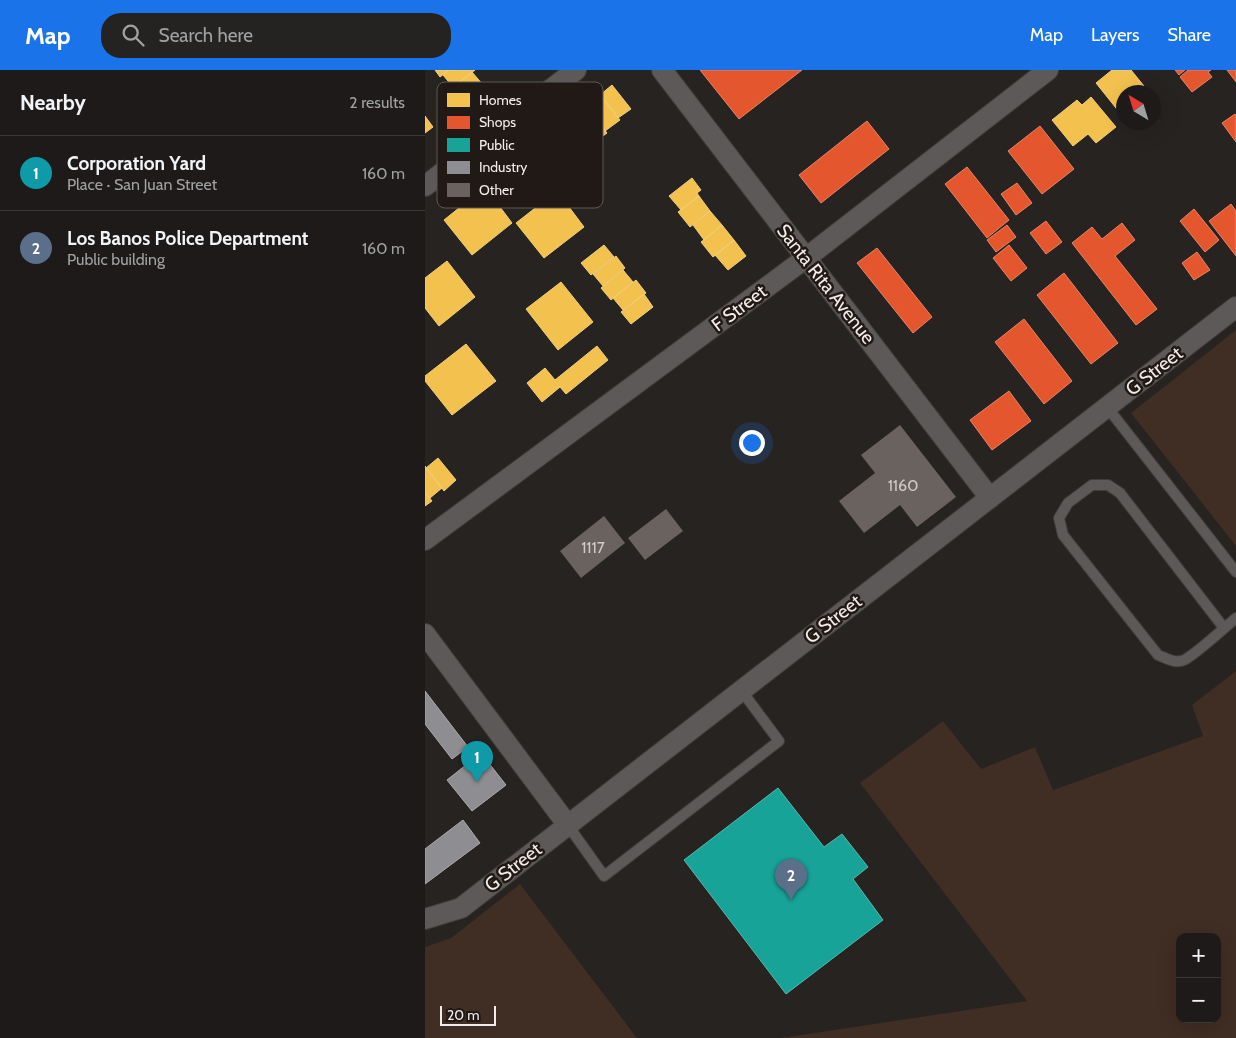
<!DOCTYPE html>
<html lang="en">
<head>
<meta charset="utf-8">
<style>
  body { margin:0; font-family:Cabin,sans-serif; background:#252322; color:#f1f3f6 }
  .controls { position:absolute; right:15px; bottom:15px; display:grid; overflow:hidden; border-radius:10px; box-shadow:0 5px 20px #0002 }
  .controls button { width:45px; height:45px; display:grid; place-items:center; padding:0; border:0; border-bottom:1px solid #3b3838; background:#1d1a19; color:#f1f3f6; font:25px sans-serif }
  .compass { position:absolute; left:691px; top:15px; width:45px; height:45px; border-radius:50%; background:#1d1a19; box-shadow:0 5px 20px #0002; rotate:322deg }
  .scale { position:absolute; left:15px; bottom:12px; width:56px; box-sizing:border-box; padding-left:5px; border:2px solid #f1ece9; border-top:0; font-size:14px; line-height:18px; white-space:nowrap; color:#f1ece9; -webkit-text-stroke:4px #201915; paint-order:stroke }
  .you { position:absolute; left:326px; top:372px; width:18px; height:18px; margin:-12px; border:4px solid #fff; border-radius:50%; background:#1a73e8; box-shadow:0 0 0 8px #1a73e833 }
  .badge { display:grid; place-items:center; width:32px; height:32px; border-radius:50%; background:#1a73e8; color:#fff; font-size:16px; font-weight:700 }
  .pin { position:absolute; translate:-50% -41px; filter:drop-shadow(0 1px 2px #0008) }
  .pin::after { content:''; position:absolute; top:26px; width:18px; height:15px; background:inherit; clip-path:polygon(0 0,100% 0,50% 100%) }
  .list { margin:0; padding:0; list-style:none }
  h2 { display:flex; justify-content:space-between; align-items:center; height:65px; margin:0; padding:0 20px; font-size:21px }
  h2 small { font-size:16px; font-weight:400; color:#a0a1a2 }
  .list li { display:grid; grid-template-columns:32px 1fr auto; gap:15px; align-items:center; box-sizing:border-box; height:75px; padding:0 20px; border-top:1px solid #3b3838 }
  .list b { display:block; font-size:19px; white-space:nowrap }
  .list p { margin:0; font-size:16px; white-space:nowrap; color:#a0a1a2 }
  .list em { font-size:16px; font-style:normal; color:#a0a1a2 }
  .icon { flex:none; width:28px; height:28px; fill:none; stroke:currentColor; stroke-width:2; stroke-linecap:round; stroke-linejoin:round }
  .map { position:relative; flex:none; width:811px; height:968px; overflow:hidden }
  header { display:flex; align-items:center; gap:30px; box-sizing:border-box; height:70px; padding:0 25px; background:#1a73e8; color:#fff }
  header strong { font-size:24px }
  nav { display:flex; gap:28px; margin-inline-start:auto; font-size:18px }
  .search { width:350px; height:45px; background:#252322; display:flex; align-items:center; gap:12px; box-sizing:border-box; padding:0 18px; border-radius:20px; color:#a0a1a2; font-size:19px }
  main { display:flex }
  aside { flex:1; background:#1d1a19 }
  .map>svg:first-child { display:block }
  .green { fill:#402d24; fill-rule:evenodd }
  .homes { fill:#f2c14e; stroke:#f2ce7c }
  .shops { fill:#e4572e; stroke:#e88466 }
  .public { fill:#17a398; stroke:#58b9b0 }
  .industry { fill:#8d8d92; stroke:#abaaac }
  .building { fill:#6a625e }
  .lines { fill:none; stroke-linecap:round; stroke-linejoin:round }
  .lane-casing { stroke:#413d3b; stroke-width:12 }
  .street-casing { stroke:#413d3b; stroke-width:22 }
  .lane { stroke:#5d5958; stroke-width:10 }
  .street { stroke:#5d5958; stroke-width:20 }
  .labels { text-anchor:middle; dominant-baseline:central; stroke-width:5; stroke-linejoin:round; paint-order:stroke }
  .number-label { font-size:16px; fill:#cfcac6 }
  .street-label { font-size:19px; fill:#f1ece9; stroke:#201915 }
  .key { fill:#201915; stroke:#5f5855; stroke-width:1 }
  .key-label { font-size:14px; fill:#f1ece9 }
</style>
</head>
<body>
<header>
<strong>Map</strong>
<div class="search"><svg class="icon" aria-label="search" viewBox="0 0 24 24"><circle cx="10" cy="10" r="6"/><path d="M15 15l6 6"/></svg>Search here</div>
<nav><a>Map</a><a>Layers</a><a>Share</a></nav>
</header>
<main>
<aside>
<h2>Nearby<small>2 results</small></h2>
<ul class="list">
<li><span class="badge" style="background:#0f9aa8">1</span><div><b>Corporation Yard</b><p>Place · San Juan Street</p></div><em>160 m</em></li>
<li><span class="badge" style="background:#5c6f8a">2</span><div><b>Los Banos Police Department</b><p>Public building</p></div><em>160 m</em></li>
</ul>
</aside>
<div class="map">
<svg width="811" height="968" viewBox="0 0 811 968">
  <rect width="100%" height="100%" fill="#272321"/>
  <!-- green -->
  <path class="green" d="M811,260V476L706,343Z
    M811,601V968H356L602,931L435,713L518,651L556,699L610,677L628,720L778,666L767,635ZM755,867H792V949H755Z
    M95,814L212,968H0V877L26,868Z"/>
  <!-- homes -->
  <path class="homes" d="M10,0H24L15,7Z
    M24,0H50L28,17L18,5Z
    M687,0H706L723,21L698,22V40L695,43L671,13Z
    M47,2L58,15L36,32L26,19Z
    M187,15L206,39L193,48L175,25Z
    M177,27L195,50L180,61L163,39Z
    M666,27L691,57L671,73L663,64L648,76L627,50L652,30L657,35Z
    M164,40L182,63L167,74L150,52Z
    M0,46L8,57L0,63Z
    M267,108L276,120L272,123L274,126L256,140L244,126Z
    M60,117L87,153L47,185L19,150Z
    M132,121L159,157L119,188L91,153Z
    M274,126L285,141L265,157L253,142Z
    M285,141L297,155L279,170L268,155Z
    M297,155L309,170L288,187L276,172Z
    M309,170L321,186L303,200L290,185Z
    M179,175L189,187L166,205L156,193Z
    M191,186L200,198L178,216L168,204Z
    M22,191L50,227L14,256L0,238V208Z
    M198,200L208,212L186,230L176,218Z
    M211,210L221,223L198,240L188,228Z
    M136,212L168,252L133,280L101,239Z
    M219,224L228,237L206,254L196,242Z
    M41,274L71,311L27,345L0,311V306Z
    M172,276L183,290L141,324L135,317L117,332L102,313L120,298L130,310Z
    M13,388L31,410L19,421L1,398Z
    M0,396L17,418L5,428L0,422Z
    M0,422L7,431L0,436Z"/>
  <!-- shops -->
  <path class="shops" d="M275,0H377L314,49Z
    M750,0H760L754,5Z
    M763,0H786L783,2L787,7L767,22L755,7Z
    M802,0H811V12Z
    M810,44L811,47V72L797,53Z
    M442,51L464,79L396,133L374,105Z
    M615,56L649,99L617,124L583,81Z
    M542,97L584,150L562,168L520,114Z
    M592,113L607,133L591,145L576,124Z
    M806,134L811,141V186L784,151Z
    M769,139L794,170L780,182L755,151Z
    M621,151L637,172L621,184L605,163Z
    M697,153L710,170L690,186L732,239L711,255L647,173L667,157L677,169Z
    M582,155L591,167L571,182L562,170Z
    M584,175L602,198L586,211L568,188Z
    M452,178L507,247L488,263L432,193Z
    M772,182L785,200L769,210L757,193Z
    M639,203L693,273L666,294L612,225Z
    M599,249L647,311L619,334L570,272Z
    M584,321L606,351L567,380L545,350Z"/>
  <!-- public -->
  <path class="public" d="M353,718L399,777L417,764L443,797L428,809L458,850L361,924L259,790Z"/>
  <!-- industry -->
  <path class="industry" d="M0,621L43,677L27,689L0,654Z
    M56,683L81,715L47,741L22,710Z
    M38,750L55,773L0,814V779Z"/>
  <!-- building -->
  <path class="building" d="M475,355L531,427L492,457L475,435L439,463L414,431L450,403L436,385Z
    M241,439L258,461L220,490L203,468Z
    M179,446L200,473L156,508L135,481Z"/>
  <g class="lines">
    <!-- lane casing -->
    <g class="lane-casing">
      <path id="lane" d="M682,337L811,502
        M799,558L695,423L683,415H667L643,433L634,448L638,465L733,585C741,588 750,594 759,590C771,584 799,558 811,548
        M142,754L179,806L354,671L316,620"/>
    </g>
    <!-- street casing -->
    <g class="street-casing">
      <path id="street" d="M237,0L565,428
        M0,116L151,0
        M0,470L381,188L623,0
        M0,564L142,754
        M0,849L36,838L811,237"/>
    </g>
    <!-- lane -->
    <use href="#lane" class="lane"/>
    <!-- street -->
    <use href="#street" class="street"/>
  </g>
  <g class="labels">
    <!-- number labels -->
    <g class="number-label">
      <text x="478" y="415">1160</text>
      <text x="168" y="477">1117</text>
    </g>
    <!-- street labels -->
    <g class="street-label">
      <text transform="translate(401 214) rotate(52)">Santa Rita Avenue</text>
      <text transform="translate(314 238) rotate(-37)">F Street</text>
      <text transform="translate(729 301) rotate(-38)">G Street</text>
      <text transform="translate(408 549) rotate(-38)">G Street</text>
      <text transform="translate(88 797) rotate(-38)">G Street</text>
    </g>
  </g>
  <!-- legend -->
  <rect x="12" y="12" width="166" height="126" rx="8" class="key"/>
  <rect x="22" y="23" width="23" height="14" fill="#f2c14e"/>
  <rect x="22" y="46" width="23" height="13" fill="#e4572e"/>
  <rect x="22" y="68" width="23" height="14" fill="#17a398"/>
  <rect x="22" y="91" width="23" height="13" fill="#8d8d92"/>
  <rect x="22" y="113" width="23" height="14" fill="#6a625e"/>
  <g class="key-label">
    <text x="54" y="35">Homes</text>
    <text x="54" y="57">Shops</text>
    <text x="54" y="80">Public</text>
    <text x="54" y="102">Industry</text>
    <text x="54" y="125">Other</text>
  </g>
</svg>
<div class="controls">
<button>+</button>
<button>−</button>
</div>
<svg class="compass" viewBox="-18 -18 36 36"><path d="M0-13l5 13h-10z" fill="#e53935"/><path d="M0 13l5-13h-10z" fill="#a0a1a2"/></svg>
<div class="scale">20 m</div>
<div class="you"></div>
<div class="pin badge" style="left:52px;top:712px;background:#0f9aa8">1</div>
<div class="pin badge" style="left:366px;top:830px;background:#5c6f8a">2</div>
</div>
</main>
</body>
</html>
